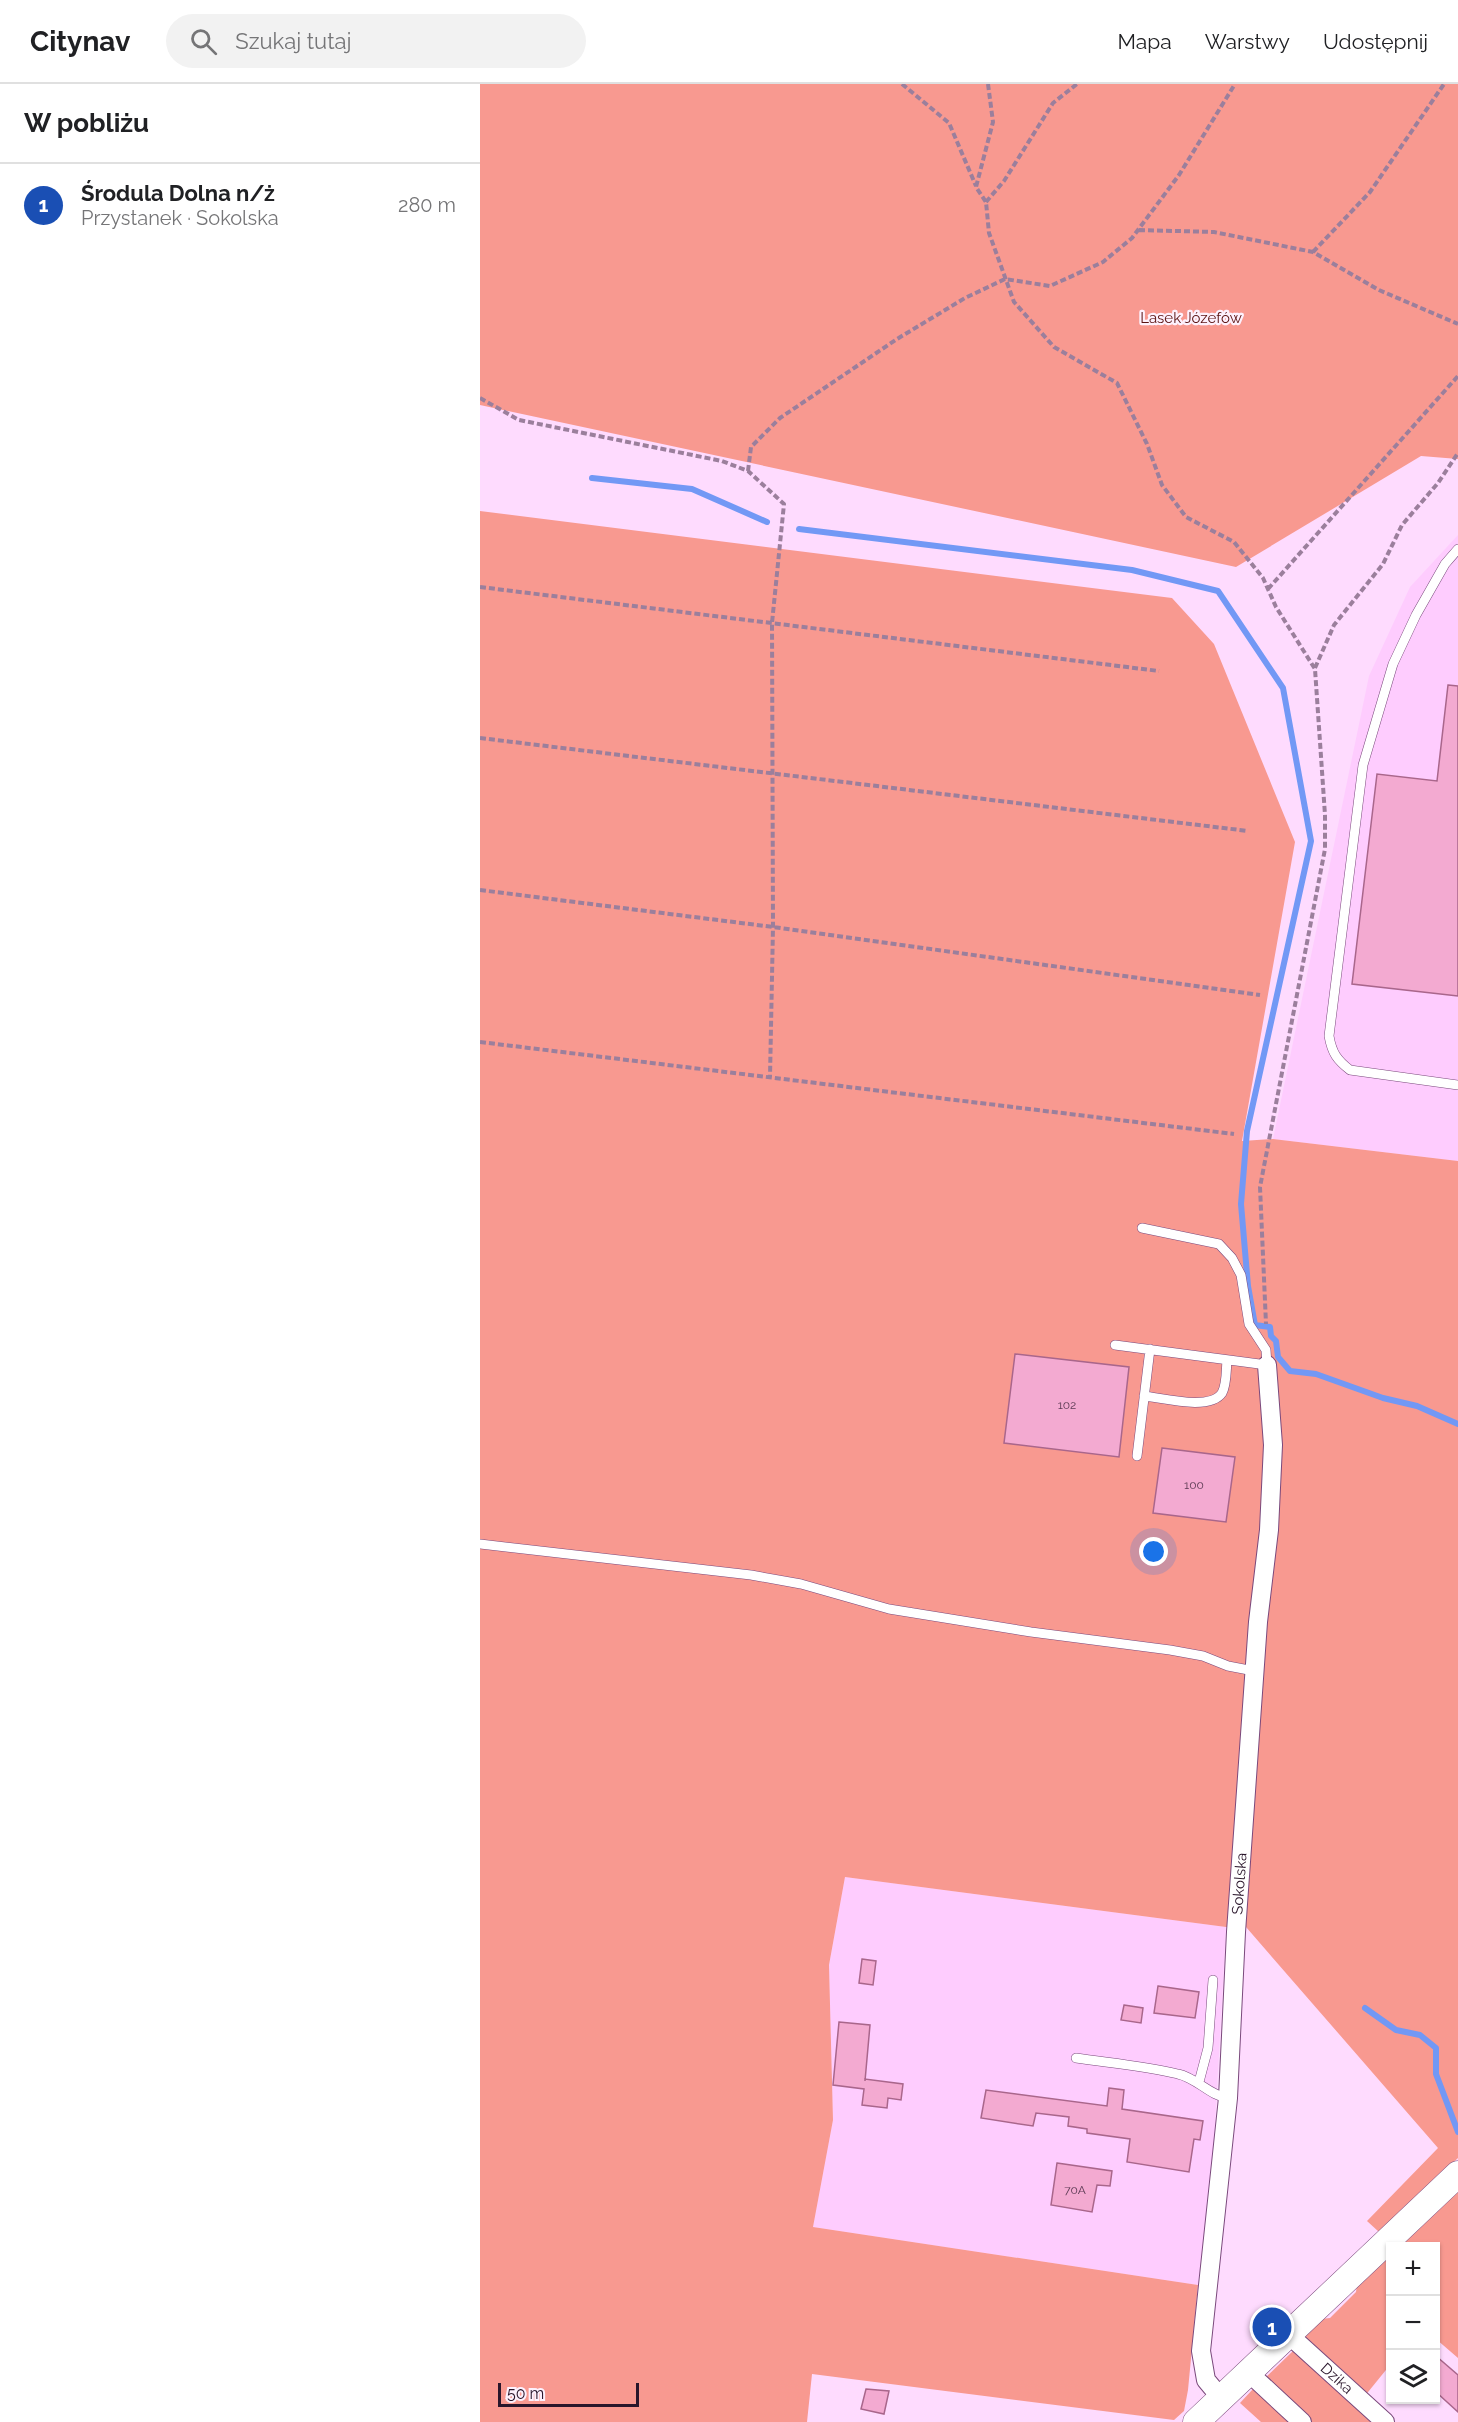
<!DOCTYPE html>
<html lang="pl">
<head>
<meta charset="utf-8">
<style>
  body { margin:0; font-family:Raleway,sans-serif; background:#f2f2f2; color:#202124 }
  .controls { position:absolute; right:18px; bottom:18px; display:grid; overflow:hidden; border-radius:0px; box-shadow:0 2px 4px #0004 }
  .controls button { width:54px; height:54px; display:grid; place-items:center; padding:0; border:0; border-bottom:2px solid #e0e0e0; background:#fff; color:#202124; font:30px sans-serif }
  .scale { position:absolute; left:18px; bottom:15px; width:141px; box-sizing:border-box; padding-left:6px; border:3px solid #2a162b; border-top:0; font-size:16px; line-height:21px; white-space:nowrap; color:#2a162b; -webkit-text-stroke:4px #fdf1fd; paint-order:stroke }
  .you { position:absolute; left:674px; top:1468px; width:21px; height:21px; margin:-15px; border:4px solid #fff; border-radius:50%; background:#1a73e8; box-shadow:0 0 0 9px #1a73e833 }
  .badge { display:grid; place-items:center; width:39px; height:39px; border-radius:50%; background:#107628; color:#fff; font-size:20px; font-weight:700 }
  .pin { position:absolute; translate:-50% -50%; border:3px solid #fff; box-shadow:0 2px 6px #0006 }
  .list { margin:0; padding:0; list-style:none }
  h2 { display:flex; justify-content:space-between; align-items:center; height:78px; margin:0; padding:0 24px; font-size:26px }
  h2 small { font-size:20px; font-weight:400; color:#757577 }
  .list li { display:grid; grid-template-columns:39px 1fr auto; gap:18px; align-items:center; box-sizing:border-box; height:84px; padding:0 24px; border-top:2px solid #e0e0e0 }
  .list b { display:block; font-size:22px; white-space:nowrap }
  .list p { margin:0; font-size:20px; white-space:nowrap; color:#757577 }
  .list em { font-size:20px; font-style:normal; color:#757577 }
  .icon { flex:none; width:33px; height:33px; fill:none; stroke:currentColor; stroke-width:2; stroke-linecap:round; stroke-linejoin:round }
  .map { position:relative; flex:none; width:978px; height:2338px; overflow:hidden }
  header { display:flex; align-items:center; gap:36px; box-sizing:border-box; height:84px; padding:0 30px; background:#fff; border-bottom:2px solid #e0e0e0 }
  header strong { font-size:28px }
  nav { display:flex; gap:33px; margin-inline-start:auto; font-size:21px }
  .search { width:420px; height:54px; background:#f2f2f2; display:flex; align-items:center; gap:15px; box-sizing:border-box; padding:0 21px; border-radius:33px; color:#757577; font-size:22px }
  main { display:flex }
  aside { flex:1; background:#fff }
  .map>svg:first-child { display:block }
  .built { fill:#feccfe }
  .green { fill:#f89990 }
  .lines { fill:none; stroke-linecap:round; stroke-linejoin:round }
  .stream { stroke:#7298f5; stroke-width:6 }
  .building { fill:#f3aad1; stroke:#a9668b; stroke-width:1.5 }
  .lane-casing { stroke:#7a497c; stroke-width:10 }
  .street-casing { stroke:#7a497c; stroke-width:20 }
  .secondary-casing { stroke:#7a497c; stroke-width:27 }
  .path { stroke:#9b7f9c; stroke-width:4; stroke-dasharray:6 3; stroke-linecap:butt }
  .lane { stroke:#fff; stroke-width:9 }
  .street { stroke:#fff; stroke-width:18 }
  .secondary { stroke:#fff; stroke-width:26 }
  .labels { text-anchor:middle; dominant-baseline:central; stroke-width:4.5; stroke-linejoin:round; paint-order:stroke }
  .number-label { font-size:12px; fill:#5c3b54 }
  .park-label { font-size:15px; fill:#5b1312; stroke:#fdf1fd }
  .street-label { font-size:15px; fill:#2a162b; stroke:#fdf1fd }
</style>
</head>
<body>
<header>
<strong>Citynav</strong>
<div class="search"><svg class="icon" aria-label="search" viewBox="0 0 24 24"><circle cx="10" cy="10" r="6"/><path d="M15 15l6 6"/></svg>Szukaj tutaj</div>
<nav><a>Mapa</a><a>Warstwy</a><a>Udostępnij</a></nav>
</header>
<main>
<aside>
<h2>W pobliżu<small></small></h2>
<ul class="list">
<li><span class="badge" style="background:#1a4fb4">1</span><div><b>Środula Dolna n/ż</b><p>Przystanek · Sokolska</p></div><em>280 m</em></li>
</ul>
</aside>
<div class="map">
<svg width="978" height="2338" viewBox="0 0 978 2338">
  <rect width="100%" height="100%" fill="#fedbfe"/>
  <!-- built -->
  <path class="built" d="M978,451V1077L793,1055L889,592L930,503Z
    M365,1793L746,1843L732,2094L718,2201L333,2143L353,2036L349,1881Z"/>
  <!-- green -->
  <path class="green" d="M0,0H978V375L941,372L756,483L0,321Z
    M0,427L692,514L734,560L815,758L762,1057L793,1055L978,1077V2074L899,2148L887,2137L958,2064L766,1843H746L365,1793L349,1881L353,2036L333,2143L718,2201L708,2306L704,2327L694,2336L332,2290L327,2338H0Z
    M978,2104V2274L956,2255V2162H916Z
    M910,2168V2281L884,2313L823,2252L841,2235L850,2234L876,2208L877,2200Z
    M814,2266L897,2338H830L783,2296Z
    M773,2305L811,2338H781L760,2319Z"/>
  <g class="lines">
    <!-- stream -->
    <path class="stream" d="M112,394L212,405L287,438
      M319,445L652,486L738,507L803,604L831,757L767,1047L761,1120L768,1202L775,1241L790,1243L791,1252L796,1257L798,1273L810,1287L836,1290L903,1314L937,1322L978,1340
      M885,1924L916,1946L940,1951L956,1964V1990L978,2048"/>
  </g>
  <!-- building -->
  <path class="building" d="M968,601L978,602V912L872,900L897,690L957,697Z
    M535,1270L649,1283L639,1373L524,1359Z
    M682,1364L755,1373L746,1438L673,1429Z
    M382,1875L396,1877L393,1901L379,1899Z
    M678,1902L719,1908L715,1934L674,1929Z
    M644,1921L663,1924L661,1939L641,1936Z
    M359,1938L390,1941L385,1997V1995L423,2000L421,2016L408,2014L407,2024L382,2021L384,2005L353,2001Z
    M629,2004L644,2006L642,2025L723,2037L720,2056L714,2055L709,2088L647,2078L650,2055L607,2049V2045L588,2042L589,2033L556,2029L553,2042L501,2034L506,2006L627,2022Z
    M577,2079L632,2087L630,2102L617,2101L612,2128L571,2121Z
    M956,2272L978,2291V2328L956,2308Z
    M386,2305L409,2307L404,2330L381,2325Z"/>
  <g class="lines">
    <!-- lane casing -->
    <g class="lane-casing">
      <path id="lane" d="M978,465L965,480L936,531L913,580L883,681L849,952C852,969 857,976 870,986L978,1001
        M635,1261L787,1281L786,1266L769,1240L761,1191L752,1174L739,1160L662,1144
        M664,1312C683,1314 730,1327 742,1309C747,1300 746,1286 747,1276
        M657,1372L670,1265
        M0,1460L271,1491L321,1500L409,1525L551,1548L690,1566L723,1572L748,1582L774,1587
        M596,1974C630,1979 665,1982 698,1990C717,1994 730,2012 748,2014
        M719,1998L728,1964L733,1896"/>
    </g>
    <!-- street casing -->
    <g class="street-casing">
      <g id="street">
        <path id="s1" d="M808,2250L905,2338"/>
        <path d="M768,2288L822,2338"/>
        <path id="s2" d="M741,2314L726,2296L721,2267L748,2014L756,1848L778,1538L789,1446L793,1361L787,1281"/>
      </g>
    </g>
    <!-- secondary casing -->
    <g class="secondary-casing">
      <path id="secondary" d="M716,2338L978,2090"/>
    </g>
    <!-- path -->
    <path class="path" d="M422,0L469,39L496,102
      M508,0L513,38L496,103L506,118L509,149L534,218L574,263L637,299L667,360L682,401L706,433L754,458L783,494L796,523L835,585L845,731V765L780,1103L786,1240
      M506,118L524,97L573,19L597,0
      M659,146L734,148L833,168L899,206L978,240
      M833,168L890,108L964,0
      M0,314L39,336L242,377L268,387L304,420L292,539L293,843L290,993
      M268,387L271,363L300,334L417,255L485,214L525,195L570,202L623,178L652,154L699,91L755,0
      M0,503L679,587
      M788,505L978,292
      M835,584L854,541L903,480L922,441L958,399L978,369
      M0,654L768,747
      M0,806L293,843L780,911
      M0,958L754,1050"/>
    <!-- lane -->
    <use href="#lane" class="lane"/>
    <!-- street -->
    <use href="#street" class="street"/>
    <!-- secondary -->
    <use href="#secondary" class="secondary"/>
  </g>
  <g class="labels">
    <!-- number labels -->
    <g class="number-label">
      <text x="587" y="1321">102</text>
      <text x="714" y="1401">100</text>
      <text x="595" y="2106">70A</text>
    </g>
    <!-- park labels -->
    <g class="park-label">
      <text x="711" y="234">Lasek Józefów</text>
    </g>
    <!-- street labels -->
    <g class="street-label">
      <text stroke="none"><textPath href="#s2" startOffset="522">Sokolska</textPath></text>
      <text stroke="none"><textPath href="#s1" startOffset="66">Dzika</textPath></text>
    </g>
  </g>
</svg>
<div class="controls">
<button>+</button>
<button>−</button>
<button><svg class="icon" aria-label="layers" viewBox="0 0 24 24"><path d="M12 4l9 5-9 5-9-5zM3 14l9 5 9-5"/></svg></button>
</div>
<div class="scale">50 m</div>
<div class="you"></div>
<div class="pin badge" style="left:792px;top:2243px;background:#1a4fb4">1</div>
</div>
</main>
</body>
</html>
